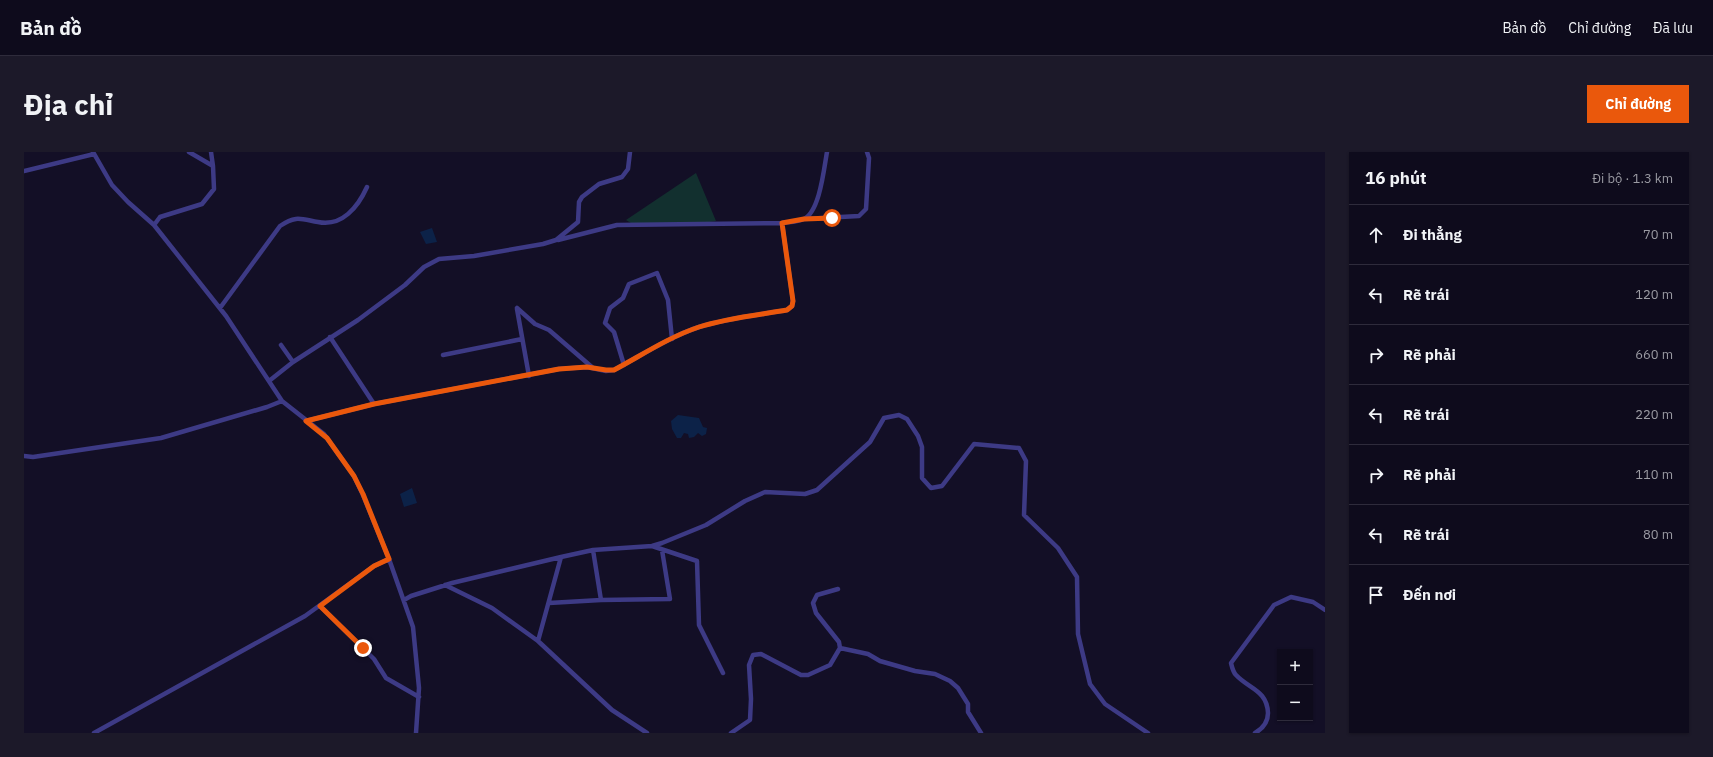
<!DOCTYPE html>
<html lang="vi">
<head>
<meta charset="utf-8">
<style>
  body { margin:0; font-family:"IBM Plex Sans",sans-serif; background:#1c1929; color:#f1f3f6 }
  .controls { position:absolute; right:12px; bottom:12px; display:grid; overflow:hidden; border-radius:0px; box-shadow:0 1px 3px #0004 }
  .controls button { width:36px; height:36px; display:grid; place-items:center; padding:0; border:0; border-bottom:1px solid #2e2b3b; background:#0e0b1c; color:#f1f3f6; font:20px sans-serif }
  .stop { position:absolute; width:12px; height:12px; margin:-9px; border:3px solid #ea580c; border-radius:50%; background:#fff }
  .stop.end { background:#ea580c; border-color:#fff; box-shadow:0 1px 4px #0008 }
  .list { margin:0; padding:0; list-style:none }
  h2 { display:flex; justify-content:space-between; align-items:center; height:52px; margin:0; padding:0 16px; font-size:17px }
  h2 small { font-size:13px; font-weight:400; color:#9b9ba3 }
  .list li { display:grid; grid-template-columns:26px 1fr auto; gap:12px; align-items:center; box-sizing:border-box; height:60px; padding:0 16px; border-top:1px solid #2e2b3b }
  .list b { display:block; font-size:15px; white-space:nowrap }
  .list em { font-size:13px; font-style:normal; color:#9b9ba3 }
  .icon { flex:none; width:22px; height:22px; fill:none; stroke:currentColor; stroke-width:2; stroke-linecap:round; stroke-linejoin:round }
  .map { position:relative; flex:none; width:1301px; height:581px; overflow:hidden; border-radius:0px }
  header { display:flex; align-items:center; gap:24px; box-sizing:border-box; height:56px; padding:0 20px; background:#0e0b1c; border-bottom:1px solid #2e2b3b }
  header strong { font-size:19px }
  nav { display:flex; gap:22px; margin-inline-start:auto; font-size:14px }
  .intro { display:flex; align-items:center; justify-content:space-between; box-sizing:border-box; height:96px; padding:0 24px }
  h1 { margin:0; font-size:28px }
  .button { padding:10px 18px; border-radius:0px; background:#ea580c; color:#fff; font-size:14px; font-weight:700 }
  main { display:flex; gap:24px; padding:0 24px }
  aside { flex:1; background:#0e0b1c; border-radius:0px; box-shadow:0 1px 3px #0004 }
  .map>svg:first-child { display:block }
  .green { fill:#12302f }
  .water { fill:#0c2248 }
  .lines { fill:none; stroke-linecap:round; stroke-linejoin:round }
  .street { stroke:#3d3a85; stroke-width:4.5 }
  .route { stroke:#ea580c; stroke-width:5 }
</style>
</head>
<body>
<header>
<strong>Bản đồ</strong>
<nav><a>Bản đồ</a><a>Chỉ đường</a><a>Đã lưu</a></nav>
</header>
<div class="intro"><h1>Địa chỉ</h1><a class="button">Chỉ đường</a></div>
<main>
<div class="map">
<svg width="1301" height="581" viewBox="0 0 1301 581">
  <rect width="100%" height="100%" fill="#130f26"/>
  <!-- green -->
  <path class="green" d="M672,21L692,69L679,71H607L602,68Z"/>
  <!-- water -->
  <path class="water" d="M408,76L413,90L402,92L396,80Z
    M654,263L675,266L679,275L683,276L682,282L678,284L674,281L670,285L665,286L664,282L660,281L657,286H653L648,277L647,269Z
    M388,336L393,351L380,355L376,342Z"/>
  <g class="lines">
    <!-- street -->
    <path class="street" d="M69,0L88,33L104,50L130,73L202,164L258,249L300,282L330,324L339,343L365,407L389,475L395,536L392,581
      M187,0L189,14
      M0,19L70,2
      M780,67L835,64L842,57L845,6L843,0
      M130,73L136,65L178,52L190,37L189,14L165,0
      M534,88L593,73L758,71C765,70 774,70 780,67C796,59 800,16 803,0
      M196,156L256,74C272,63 277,67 294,70C318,75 334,55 343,35
      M493,156L511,172L525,178L569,216
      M493,157L505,224
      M306,185L350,252
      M257,193L269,210
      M419,203L498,187
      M600,213L590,180L581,171L586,156L599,146L605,132L633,121L644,148L648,187
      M245,229L269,210L334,168L381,133L400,115L415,107L450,104L519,92L532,88L554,70L555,50L558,45L575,32L598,25L604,17L606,0
      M282,269L350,252L535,217L563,215L582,219L590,218C618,203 645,185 675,175C703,166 734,163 763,158L768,154L769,149L758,71
      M0,304L9,305L137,286L243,255L258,249
      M628,394L673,409L675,473L699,521
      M421,433L468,456L514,489L588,558L623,581
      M380,448L387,444L428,431L537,405L569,398L628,394L638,391L682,373L721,349L741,340L781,342L793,338L846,290L860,266L875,263L883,267L894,284L898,295V326L907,336L918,334L950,292L995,296L1002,309L1000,363L1034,396L1053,425L1054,482L1066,532L1081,552L1124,581
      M577,448L646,447L638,398
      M525,451L577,448L569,398
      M296,454L350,507L362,526L395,545
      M514,489L537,405
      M816,496L844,502L856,509L891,519L911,522L926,529L934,536L944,552V560L957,581
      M70,581L281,464L350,414L365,407
      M707,581L726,568L727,547L725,513L729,503L737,502L777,523H784L806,513L816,496L815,490L792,461L789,451L793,443L814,437
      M1231,581C1238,577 1244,570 1244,561C1243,538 1225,537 1212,523C1209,520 1208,515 1207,511L1250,453L1267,445L1289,450L1301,458"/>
  </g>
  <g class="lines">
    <!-- route -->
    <path class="route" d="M339,496L296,454L350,414L365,407L339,342L330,324L303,286L282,269L350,252L535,217L563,215L582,218H590C618,203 645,185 675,175C703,166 734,163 763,158L768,154L769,149L758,71L780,67L808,66"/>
  </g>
</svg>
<div class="controls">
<button>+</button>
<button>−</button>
</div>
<div class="stop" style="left:808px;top:66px"></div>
<div class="stop end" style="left:339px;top:496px"></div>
</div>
<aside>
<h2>16 phút<small>Đi bộ · 1.3 km</small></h2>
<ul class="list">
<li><svg class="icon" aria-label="ahead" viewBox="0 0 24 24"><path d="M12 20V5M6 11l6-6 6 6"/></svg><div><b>Đi thẳng</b></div><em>70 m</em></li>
<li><svg class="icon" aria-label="left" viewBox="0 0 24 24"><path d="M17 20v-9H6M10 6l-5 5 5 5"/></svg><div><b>Rẽ trái</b></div><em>120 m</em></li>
<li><svg class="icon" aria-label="right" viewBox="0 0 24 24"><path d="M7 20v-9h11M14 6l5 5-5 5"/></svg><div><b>Rẽ phải</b></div><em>660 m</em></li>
<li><svg class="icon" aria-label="left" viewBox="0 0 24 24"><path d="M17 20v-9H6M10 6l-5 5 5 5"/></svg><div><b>Rẽ trái</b></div><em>220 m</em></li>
<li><svg class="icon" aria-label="right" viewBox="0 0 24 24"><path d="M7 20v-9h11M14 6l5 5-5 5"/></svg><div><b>Rẽ phải</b></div><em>110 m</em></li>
<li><svg class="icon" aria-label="left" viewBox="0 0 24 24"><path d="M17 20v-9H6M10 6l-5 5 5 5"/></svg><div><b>Rẽ trái</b></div><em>80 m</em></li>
<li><svg class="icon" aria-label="arrive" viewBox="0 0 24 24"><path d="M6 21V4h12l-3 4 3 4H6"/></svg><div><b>Đến nơi</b></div></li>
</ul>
</aside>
</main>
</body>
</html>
